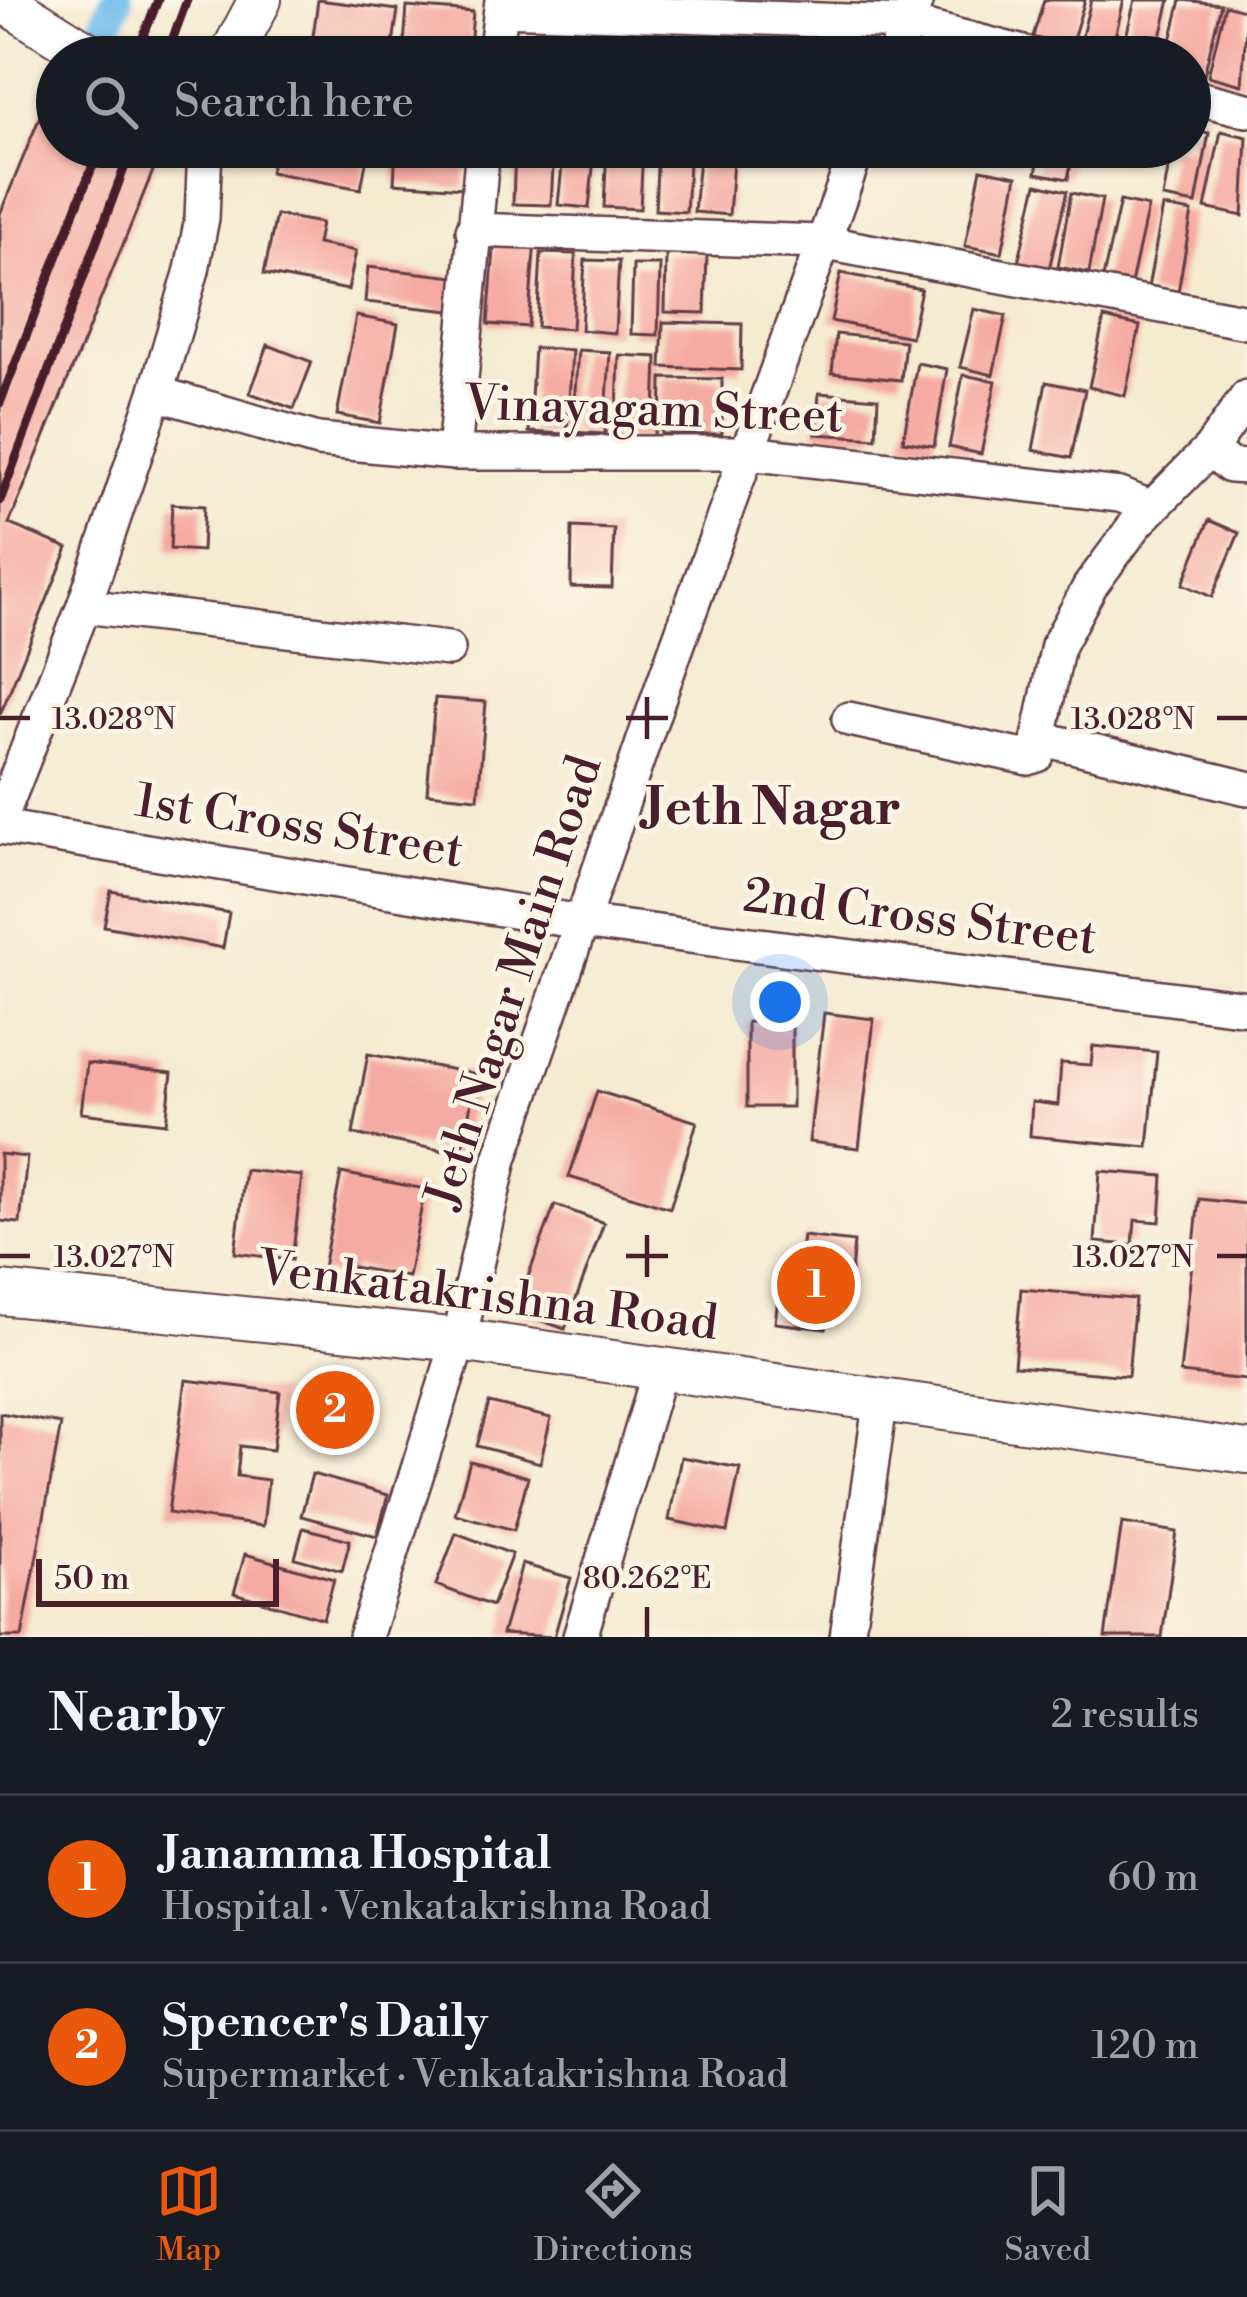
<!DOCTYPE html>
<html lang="en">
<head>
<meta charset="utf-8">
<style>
  body { margin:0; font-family:"Libre Bodoni",serif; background:#20242c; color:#f1f3f6 }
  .scale { position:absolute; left:36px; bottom:30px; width:243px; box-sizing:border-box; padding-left:12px; border:6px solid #4a1f2b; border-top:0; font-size:33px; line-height:42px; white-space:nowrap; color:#4a1f2b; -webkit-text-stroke:9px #fcf5e5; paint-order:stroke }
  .you { position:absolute; left:780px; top:1002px; width:42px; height:42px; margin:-30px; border:9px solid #fff; border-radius:50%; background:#1a73e8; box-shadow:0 0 0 18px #1a73e833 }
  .badge { display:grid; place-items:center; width:78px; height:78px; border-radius:50%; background:#ea580c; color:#fff; font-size:39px; font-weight:700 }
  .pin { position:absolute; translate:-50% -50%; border:6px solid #fff; box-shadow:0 3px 12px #0006 }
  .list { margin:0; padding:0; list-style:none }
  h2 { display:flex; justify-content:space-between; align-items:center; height:156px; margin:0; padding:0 48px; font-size:51px }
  h2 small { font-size:39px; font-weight:400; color:#9ea1a6 }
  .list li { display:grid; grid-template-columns:78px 1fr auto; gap:36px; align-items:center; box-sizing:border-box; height:168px; padding:0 48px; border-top:3px solid #363941 }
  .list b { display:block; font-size:45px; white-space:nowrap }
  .list p { margin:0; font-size:39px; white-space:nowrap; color:#9ea1a6 }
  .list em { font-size:39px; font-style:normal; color:#9ea1a6 }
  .icon { flex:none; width:66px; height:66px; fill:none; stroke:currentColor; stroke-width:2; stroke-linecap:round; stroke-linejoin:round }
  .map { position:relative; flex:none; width:1247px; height:1637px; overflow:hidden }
  .search { position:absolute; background:#171b24; box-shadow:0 3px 9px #0004; left:36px; right:36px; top:36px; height:132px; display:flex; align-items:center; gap:30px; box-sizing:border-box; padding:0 42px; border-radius:66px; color:#9ea1a6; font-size:45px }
  .sheet { height:492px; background:#171b24 }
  nav { display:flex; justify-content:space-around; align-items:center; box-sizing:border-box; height:168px; border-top:3px solid #363941; background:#171b24; font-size:33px; color:#9ea1a6 }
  nav a { display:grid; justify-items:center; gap:6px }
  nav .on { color:#ea580c }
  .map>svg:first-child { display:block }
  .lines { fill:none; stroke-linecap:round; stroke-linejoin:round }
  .canal { stroke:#73bdec; stroke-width:33 }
  .building { fill:#f5aaa3 }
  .minor-casing { stroke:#643e44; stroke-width:38 }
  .major-casing { stroke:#643e44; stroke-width:46 }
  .minor { stroke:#fff; stroke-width:33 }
  .major { stroke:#fff; stroke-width:42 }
  .rail { stroke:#4a1f2b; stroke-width:9 }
  .ticks { fill:none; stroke:#4a1f2b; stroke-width:4.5 }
  .labels { text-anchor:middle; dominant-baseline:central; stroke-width:9; stroke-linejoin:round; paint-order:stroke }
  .street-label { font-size:48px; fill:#4a1f2b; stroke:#fcf5e5 }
  .neighbourhood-label { font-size:51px; font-weight:bold; fill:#4a1f2b; stroke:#fcf5e5 }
  .ticks-label { font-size:30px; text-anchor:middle; fill:#4a1f2b; stroke:#fcf5e5; stroke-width:9; stroke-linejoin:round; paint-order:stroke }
</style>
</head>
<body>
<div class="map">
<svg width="1247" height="1637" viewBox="0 0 1247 1637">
  <rect width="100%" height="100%" fill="#fcf5e5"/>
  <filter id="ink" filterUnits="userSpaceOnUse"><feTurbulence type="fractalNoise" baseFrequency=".00833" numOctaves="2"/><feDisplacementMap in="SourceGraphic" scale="24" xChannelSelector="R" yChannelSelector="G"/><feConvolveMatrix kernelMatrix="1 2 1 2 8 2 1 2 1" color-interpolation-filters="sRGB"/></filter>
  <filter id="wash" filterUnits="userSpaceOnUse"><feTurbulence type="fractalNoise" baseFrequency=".004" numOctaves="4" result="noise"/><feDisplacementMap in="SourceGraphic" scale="48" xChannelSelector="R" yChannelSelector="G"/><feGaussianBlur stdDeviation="2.7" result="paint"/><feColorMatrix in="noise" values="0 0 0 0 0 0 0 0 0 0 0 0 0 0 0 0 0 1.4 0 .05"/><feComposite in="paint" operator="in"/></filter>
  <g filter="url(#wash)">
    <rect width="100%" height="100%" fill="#f4ebd1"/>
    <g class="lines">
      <!-- canal -->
      <path class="canal" d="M94,57L116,0"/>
    </g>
    <g id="blocks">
      <!-- building -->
      <path class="building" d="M318,0L398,10L391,57L311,51Z
        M1044,0H1085L1068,55L1031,43Z
        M1091,0H1124L1110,57L1077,56Z
        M1135,0H1170L1156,57H1121Z
        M1181,0L1221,4L1203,79L1190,76V57H1167Z
        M1225,5L1247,11L1242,85L1208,76Z
        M407,7L473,12L470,49L404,44Z
        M622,35L645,36L643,57L605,54L606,45L621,46Z
        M512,36L552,39L551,57L511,51Z
        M659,41L694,43L693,57H657Z
        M41,114L57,120V147H123L157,161L9,524L68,548L0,715V214Z
        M1190,130L1209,133L1196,204L1163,198L1172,147H1190Z
        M1221,131L1247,137L1243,216L1205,208Z
        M275,147H369L361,189L270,172Z
        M515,147H554L551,205L513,204Z
        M564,147H595L589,208L558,205Z
        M607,147H643L640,209L604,207Z
        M658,147H690L686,212L655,210Z
        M700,147H734L729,215L694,212Z
        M996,147H1027L1024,162L994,155Z
        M1041,147H1074L1068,179L1036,173Z
        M396,148L467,153L464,188L394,183Z
        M981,169L1017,176L1002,253L965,246Z
        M1037,184L1067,191L1047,278L1016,271Z
        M1071,193L1102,199L1089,273L1058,267Z
        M1120,201L1148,207L1130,288L1102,282Z
        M1163,207L1192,212L1177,298L1147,293Z
        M276,215L321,223L317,244L356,251L348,290L264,274Z
        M495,237L535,240L528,327L488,324Z
        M541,253L576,254L572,329L537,327Z
        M666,253L707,254L705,313L665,312Z
        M585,260L619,261L615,333L581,330Z
        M633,265H660L658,335L631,334Z
        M368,267L455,277L451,311L365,302Z
        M841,273L921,289L911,337L831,321Z
        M974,309L1006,316L993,375L960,367Z
        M356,316L398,324L380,423L337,415Z
        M1104,318L1140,326L1125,396L1089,387Z
        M663,322L742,324L741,370L661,367Z
        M836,334L905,341L901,380L832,373Z
        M268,345L312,362L294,409L250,393Z
        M534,348L572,350L567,434L529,432Z
        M578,350L610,352L605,434L572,432Z
        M619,355L657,357L654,439L616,438Z
        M917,363L947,369L934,446L903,441Z
        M963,375L996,381L981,454L949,447Z
        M662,378L722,379V434H661Z
        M1046,382L1085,390L1071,458L1033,450Z
        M819,393L878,398L876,438L816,434Z
        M172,504L204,506L202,551L170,549Z
        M1209,520L1239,533L1212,597L1183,584Z
        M572,527L614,529L612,588L571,587Z
        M435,698L486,702L478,798L427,793Z
        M111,891L229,913L223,948L104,926Z
        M824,1013L874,1019L859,1148L809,1142Z
        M747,1022H792V1107H747Z
        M1093,1046L1157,1052L1148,1147L1030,1136L1032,1102L1058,1105L1061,1063L1091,1065Z
        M368,1054L476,1074L462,1154L353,1134Z
        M87,1063L172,1073L166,1123L81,1113Z
        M597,1091L697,1122L670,1208L569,1177Z
        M0,1154L27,1157L20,1223L0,1221Z
        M245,1170L302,1176L292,1260L235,1253Z
        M1100,1171L1163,1176L1160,1222L1135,1220L1133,1245L1095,1242Z
        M341,1173L425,1189L408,1277L353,1267L351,1278L322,1273Z
        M1199,1199L1247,1204V1380L1180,1373Z
        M555,1205L604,1223L565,1329L515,1311Z
        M803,1236L854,1242L849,1292L831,1290L826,1329L775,1323L783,1256L800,1259Z
        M1021,1289L1135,1299L1128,1376L1014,1366Z
        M186,1380L280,1392L273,1450L240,1446L237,1476L268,1480L263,1526L168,1513Z
        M489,1403L551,1418L540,1463L477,1446Z
        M0,1413L61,1424L22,1637H0Z
        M681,1457L740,1468L727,1532L669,1520Z
        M470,1461L528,1477L514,1530L455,1514Z
        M312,1474L388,1495L377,1536L301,1516Z
        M1122,1523L1177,1532L1162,1637H1105Z
        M303,1528L350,1540L342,1571L295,1558Z
        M456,1533L512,1554L492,1606L436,1585Z
        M245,1554L334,1579L323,1619L234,1593Z
        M522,1564L571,1578L554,1637L502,1634Z"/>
    </g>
  </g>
  <g filter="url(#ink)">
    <use href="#blocks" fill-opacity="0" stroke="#643e44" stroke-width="3"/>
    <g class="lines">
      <!-- minor casing -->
      <g class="minor-casing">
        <path id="minor" d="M501,9L907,23L1039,57
          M495,57L502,0
          M894,57L916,0
          M1190,96L1247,110
          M473,230L821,242L1247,322
          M156,393L318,440L454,453H748L1120,495L1152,508
          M1210,449L1230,466L1247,467
          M454,453L483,147
          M84,606L448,649
          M849,719L1028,758L1037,755L1039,738L1247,788
          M1039,738L1058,645L1090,586L1136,524L1210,449L1247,397
          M0,819L84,606L156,393L192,270L202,218L205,147
          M0,827L581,922L1247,1008
          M365,1637L459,1340L500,1159L664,682L858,147
          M580,1637L660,1369
          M847,1637L881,1398"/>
      </g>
      <!-- major casing -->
      <g class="major-casing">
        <path id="major" d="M2,0L93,57
          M230,57L260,0
          M0,1293L459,1340L1247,1452"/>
      </g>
      <!-- minor -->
      <use href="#minor" class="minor"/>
      <!-- major -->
      <use href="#major" class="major"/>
      <!-- rail -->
      <path class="rail" d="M135,57L158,0
        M166,57L187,0
        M0,403L100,147
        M0,501L132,147"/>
    </g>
  </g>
  <!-- ticks -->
  <path class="ticks" d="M647,697V739M0,718H30M626,718H668M1217,718H1247M647,1235V1277M0,1256H30M626,1256H668M1217,1256H1247M647,1607V1637"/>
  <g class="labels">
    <!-- street labels -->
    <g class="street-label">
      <text transform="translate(654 411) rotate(2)">Vinayagam Street</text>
      <text transform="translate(299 827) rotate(9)">1st Cross Street</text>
      <text transform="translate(920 918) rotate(7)">2nd Cross Street</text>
      <text transform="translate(515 982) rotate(-72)">Jeth Nagar Main Road</text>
      <text transform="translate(488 1297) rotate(7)">Venkatakrishna Road</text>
    </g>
    <!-- neighbourhood labels -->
    <g class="neighbourhood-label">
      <text x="773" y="809">Jeth Nagar</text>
    </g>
  </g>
  <g class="ticks-label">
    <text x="114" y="729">13.028°N</text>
    <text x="1133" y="729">13.028°N</text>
    <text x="114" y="1267">13.027°N</text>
    <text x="1133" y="1267">13.027°N</text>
    <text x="647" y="1588">80.262°E</text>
  </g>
</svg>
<div class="scale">50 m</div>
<div class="you"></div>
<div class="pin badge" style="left:816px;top:1285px">1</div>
<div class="pin badge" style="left:335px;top:1410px">2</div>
<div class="search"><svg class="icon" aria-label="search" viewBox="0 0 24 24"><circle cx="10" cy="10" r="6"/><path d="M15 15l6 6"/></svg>Search here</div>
</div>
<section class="sheet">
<h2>Nearby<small>2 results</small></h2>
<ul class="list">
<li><span class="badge">1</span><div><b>Janamma Hospital</b><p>Hospital · Venkatakrishna Road</p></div><em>60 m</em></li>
<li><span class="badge">2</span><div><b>Spencer's Daily</b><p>Supermarket · Venkatakrishna Road</p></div><em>120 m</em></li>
</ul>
</section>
<nav>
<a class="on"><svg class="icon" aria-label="map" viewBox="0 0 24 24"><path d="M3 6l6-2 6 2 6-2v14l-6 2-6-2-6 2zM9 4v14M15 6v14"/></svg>Map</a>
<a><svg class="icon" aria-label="directions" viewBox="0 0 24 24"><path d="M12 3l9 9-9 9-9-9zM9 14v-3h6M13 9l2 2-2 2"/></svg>Directions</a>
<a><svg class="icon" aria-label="saved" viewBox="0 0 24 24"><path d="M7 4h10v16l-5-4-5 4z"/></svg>Saved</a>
</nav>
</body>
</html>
